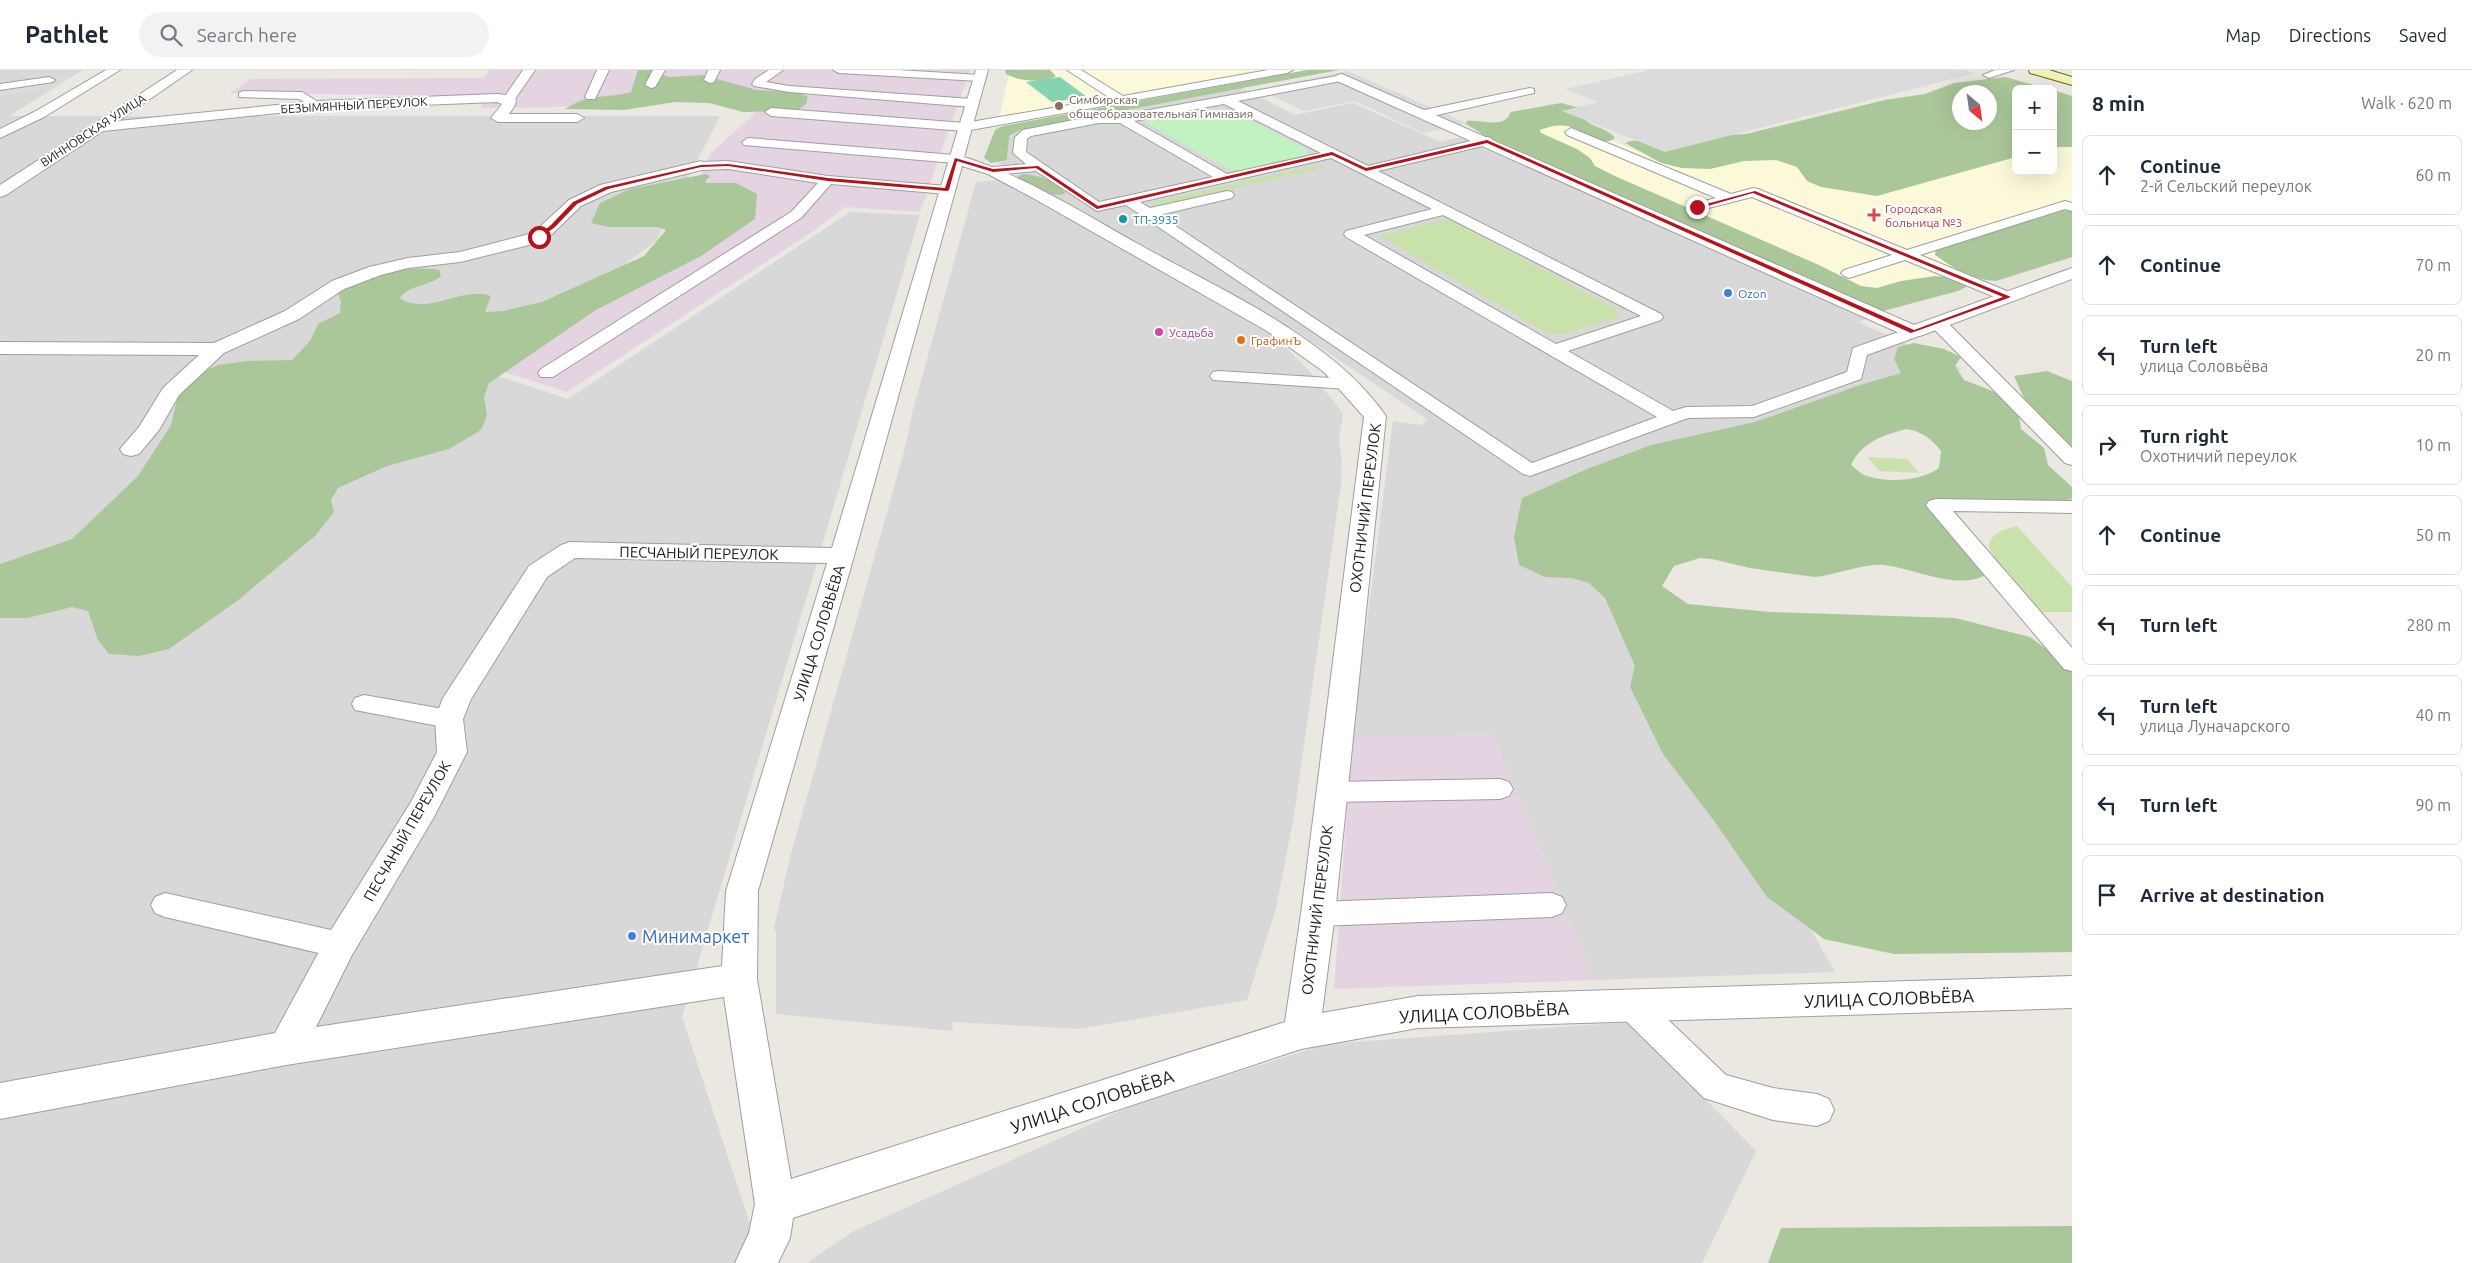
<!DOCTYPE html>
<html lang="en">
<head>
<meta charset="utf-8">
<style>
  body { margin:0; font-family:Ubuntu,sans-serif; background:#f2f2f3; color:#1f2937 }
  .controls { position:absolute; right:15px; top:15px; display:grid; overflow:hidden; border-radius:8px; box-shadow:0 5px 20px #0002 }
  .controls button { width:45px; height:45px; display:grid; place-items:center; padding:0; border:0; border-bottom:1px solid #e0e1e3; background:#fff; color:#1f2937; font:25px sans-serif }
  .compass { position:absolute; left:1952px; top:15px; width:45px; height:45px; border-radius:50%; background:#fff; box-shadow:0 5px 20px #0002; rotate:151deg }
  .stop { position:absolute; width:15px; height:15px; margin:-11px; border:4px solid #b4121c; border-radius:50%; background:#fff }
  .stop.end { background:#b4121c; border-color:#fff; box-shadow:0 1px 5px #0008 }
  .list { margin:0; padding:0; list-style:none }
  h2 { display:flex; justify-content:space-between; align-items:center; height:65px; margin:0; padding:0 20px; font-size:21px }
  h2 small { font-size:16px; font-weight:400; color:#747a83 }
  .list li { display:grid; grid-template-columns:32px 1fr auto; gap:15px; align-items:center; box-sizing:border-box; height:80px; margin:0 10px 10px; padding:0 10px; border:1px solid #e0e1e3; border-radius:8px }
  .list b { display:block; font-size:19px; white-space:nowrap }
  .list p { margin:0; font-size:16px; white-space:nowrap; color:#747a83 }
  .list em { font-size:16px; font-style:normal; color:#747a83 }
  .icon { flex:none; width:28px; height:28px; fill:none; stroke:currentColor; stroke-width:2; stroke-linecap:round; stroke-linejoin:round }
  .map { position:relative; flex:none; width:2072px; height:1193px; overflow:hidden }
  header { display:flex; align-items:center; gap:30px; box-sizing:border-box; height:70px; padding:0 25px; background:#fff; border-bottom:1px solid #e0e1e3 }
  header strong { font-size:24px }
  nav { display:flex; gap:28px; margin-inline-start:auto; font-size:18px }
  .search { width:350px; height:45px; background:#f2f2f3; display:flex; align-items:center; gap:12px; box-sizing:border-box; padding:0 18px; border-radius:28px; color:#747a83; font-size:19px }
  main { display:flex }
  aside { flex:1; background:#fff }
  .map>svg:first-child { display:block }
  .residential { fill:#d9d8d8 }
  .industrial { fill:#e4d4e2 }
  .education { fill:#fbf9da }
  .grass { fill:#c9e2ab }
  .forest { fill:#aac799; fill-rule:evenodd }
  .park { fill:#c0f3c1 }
  .pitch { fill:#85d4b1 }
  .parking { fill:#dbdbdb }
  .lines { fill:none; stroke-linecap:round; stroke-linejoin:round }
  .service-casing { stroke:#9f9f9f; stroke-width:2 }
  .minor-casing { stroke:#9f9f9f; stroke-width:2 }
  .secondary-casing { stroke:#61650e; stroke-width:2 }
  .service { fill:#fff; fill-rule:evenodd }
  .minor { fill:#fff; fill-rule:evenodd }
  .secondary { fill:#f2f2b8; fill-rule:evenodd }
  .route { fill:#b4121c }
  .education-dot { fill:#8d6e63; stroke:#fff; stroke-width:2 }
  .health-dot { fill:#e0444e; stroke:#fff; stroke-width:2 }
  .culture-dot { fill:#0f9aa8; stroke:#fff; stroke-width:2 }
  .shop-dot { fill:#3f7fe0; stroke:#fff; stroke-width:2 }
  .hotel-dot { fill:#d1479c; stroke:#fff; stroke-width:2 }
  .food-dot { fill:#e8710a; stroke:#fff; stroke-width:2 }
  .labels { text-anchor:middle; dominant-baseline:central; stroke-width:4; stroke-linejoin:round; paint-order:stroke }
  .far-education-label { font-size:12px; fill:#785e54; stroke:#fff; text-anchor:start }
  .far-street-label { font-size:12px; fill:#1b1b1b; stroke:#fff }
  .far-health-label { font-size:12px; fill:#be3a42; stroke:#fff; text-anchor:start }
  .far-culture-label { font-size:12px; fill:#0d838f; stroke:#fff; text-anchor:start }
  .far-shop-label { font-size:12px; fill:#366cbe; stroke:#fff; text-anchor:start }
  .far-hotel-label { font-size:12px; fill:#b23c85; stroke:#fff; text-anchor:start }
  .far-food-label { font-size:12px; fill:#c56008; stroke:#fff; text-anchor:start }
  .street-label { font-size:15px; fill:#1b1b1b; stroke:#fff }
  .near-shop-label { font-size:18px; fill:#366cbe; stroke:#fff; text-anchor:start }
  .near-street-label { font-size:18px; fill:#1b1b1b; stroke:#fff }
</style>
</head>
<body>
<header>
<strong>Pathlet</strong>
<div class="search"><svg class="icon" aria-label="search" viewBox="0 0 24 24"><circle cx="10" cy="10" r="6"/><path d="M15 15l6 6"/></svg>Search here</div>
<nav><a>Map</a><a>Directions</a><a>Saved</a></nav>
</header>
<main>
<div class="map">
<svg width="2072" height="1193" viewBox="0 0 2072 1193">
  <rect width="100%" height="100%" fill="#ebe7e1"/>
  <!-- residential -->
  <path class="residential" d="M0,0H83L9,46H720L656,171L483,301L568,329L850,142L920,145L682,947L763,1193H0Z
    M1234,14L1295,45L1353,33L1440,72L1488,61L1890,239L1858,252L1962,299L1575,447L1835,902L1594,910L1493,665L1352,668L1393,351L1421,355L1427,349L1284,253L1030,114L990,87L997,57Z
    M1000,110L1260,255L1274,265L1309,301L1343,343L1339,370L1342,393L1341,414L1294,746L1276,838L1247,930L1079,959L953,952L952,961L776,944V862L774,858L790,787L905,378L913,340L976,112Z
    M1630,952L1756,1081L1702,1193H807L852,1162L1138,1033L1327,974Z"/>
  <!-- industrial -->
  <path class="industrial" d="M490,0H970L920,142L845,137L815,160L567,322L495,299L728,153L696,118L709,85L774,26L731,18L560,37L480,38L489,26L230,23L251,9L483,8Z
    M1493,665L1594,910L1334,919L1352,668Z"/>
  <!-- education -->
  <path class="education" d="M1010,0H1313L997,57Z
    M2016,19V101H2053V21L2072,26V176L1890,239L1488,61L1553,46L1676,97L1960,52H1990V22Z"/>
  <!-- grass -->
  <path class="grass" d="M1318,95L1327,97L1158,136L1149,133Z
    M1445,149L1452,151L1612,237L1620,244L1619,247L1563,264L1547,263L1380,166Z
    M1868,387L1907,389L1919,403L1879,401Z
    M2017,456L2072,517V542H2041L1996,491L1989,477C1990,463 2004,459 2017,456Z"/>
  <!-- forest -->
  <path class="forest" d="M638,0H659L661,5L671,7L702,5L757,20L800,23L808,27L806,34L796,41L743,42L709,33L675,32L624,40L565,39C593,21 603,30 631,22Z
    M1005,0H1050L1056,6C1044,14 1018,11 1006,4Z
    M1307,0H1339L1020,60L1009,66L1007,90L991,93L984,88L995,60L1003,56Z
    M2005,7L2048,19H2016V87L1877,126L1821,117L1807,111L1797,97L1776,90L1744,91L1710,99L1682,98L1661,93L1625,73L1631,71L1746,64L1885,30L1925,24L1954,13ZM1960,22H1990V52H1960Z
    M2053,20L2072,26V77H2053Z
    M1561,33L1583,39L1582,47C1591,58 1607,57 1615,68C1602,79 1585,61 1571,57C1560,54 1550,56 1540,60L1541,63L1577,79L1590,88L1595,96L1617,107L1819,195L1861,216L1877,218L1901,211L1935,206L1952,208L1968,216L1958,221L1883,241L1862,235L1484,65L1466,54L1467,51C1477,49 1499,57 1507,48C1509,47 1509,44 1511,42Z
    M706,104L710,106L705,111L706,113H736L757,124L755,149L701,186L596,240L489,313L484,327L487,346L481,360L449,379L387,396L338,418L331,430L334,442L315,466L237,531L169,579L139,586L109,584L98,570L88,541L72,537L27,548H0V494L72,469L138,406L171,355L178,325L203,302L218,295L247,291L292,290L310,271L318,254L340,243L341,231L337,221L342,216C374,207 405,194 439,200L441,206C430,216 408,215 400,228C427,247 462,215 491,226L485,242L503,241L542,232L644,186L666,160L658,157H609L591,153L600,133L630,119Z
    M1022,104C1036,105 1059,110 1065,124C1047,128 1031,116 1016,108Z
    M2056,140L2072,141V187L1996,211C1973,210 1953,198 1935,185L1936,177Z
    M1914,273L1944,279L1961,287L1955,296L1964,310L1995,322L2007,333L2019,346L2021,359L2044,378L2048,395L2072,417V429L2057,432L1942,433L1987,500L1984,506C1955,520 1914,498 1883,495C1864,493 1836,505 1815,507L1750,498L1712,489L1700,488L1674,496L1662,516L1688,534L1770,542L1955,548L2030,567L2072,598V882L1894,884L1824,869L1767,827L1712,748L1663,684L1630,617L1635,596L1605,528L1589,513L1571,508L1545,507L1519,495L1514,467L1522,428L1587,399L1651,375L1755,352L1860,315L1901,303L1894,289L1898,277ZM1906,359C1921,361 1932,369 1941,381L1939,398C1922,411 1888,413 1867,406C1862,405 1856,399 1851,395C1863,371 1882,366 1906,359Z
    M2047,301L2072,311V377L2028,337L2014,306Z
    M2072,1156V1193H1768L1781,1158Z"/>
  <!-- park -->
  <path class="park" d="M1205,37L1229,40L1304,78L1307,80V85L1249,100H1236L1223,96L1145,52L1152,48Z"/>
  <!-- pitch -->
  <path class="pitch" d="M1060,7L1087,27L1052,32L1026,12Z"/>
  <!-- parking -->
  <path class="parking" d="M1650,0H1963L1975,3L1665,82L1562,41L1599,32L1565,19Z
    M1348,1L1466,53L1423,63L1355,31L1304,41L1258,19Z
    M74,5L49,19L0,26V14Z"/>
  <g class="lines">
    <!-- service casing -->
    <g class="service-casing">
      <path id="service" d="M106,0H120L44,47L0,68V59L36,41Z
        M523,0H535L513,32H505L503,29Z
        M597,0H609L595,29H587L585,27Z
        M653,0H665L655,17L651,18L645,15Z
        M708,0H720L714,12L710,13L704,10Z
        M769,0H783L766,12L789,16L972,29L978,33L972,37L789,22L754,16L752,14L755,9Z
        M833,0H898L979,5L985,8L979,11L839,3Z
        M1067,0H1081L1123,26L1268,0H1293L1287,3L965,61L771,46L765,42L771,38L965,53L1110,28Z
        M1995,0H2014L1989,8L1983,5Z
        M1342,5L1348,8L1346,10L1238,31L1368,96L1487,67L1491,68L1493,71L1491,74L1378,101L1661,244L1663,247L1661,250L1568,281L1673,341L1686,337L1752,336L1847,302L1853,278L1913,257L1919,258L1921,262L1919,266L1867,285L1861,309L1754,347L1688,348L1530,406L1523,404L1126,135L1097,141L1036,101L993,105L986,101L993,97L1026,94L1013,83L1015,67L1023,60L1099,45H1122ZM1224,34L1321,83L1227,104L1134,51ZM1099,53H1120L1213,107L1099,132L1026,82L1027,69L1031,66ZM1331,88L1432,139L1346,161L1344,164L1346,167L1657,347L1532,393L1159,145L1232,128L1234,125L1232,122L1227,121L1150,138L1140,132ZM1443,145L1641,246L1556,274L1364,165Z
        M49,7L55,10L53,12L0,20V14Z
        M1530,18L1534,19V23L1424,48L1418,44L1424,40Z
        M243,21L302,22L323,35L317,39L299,29L239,27V23Z
        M1571,58L1731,124L1753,118L1758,119L1907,180L2065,131L2072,133V141L2065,139L1920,185L2014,224L2016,227L2014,230H2002L1905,190L1849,208L1844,206L1841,203L1844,200L1892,185L1752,127L1697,141L1692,140L1690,137L1692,134L1716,128L1567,65L1565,62Z
        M748,68L955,85L962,89L955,93L744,75L742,72Z
        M728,91L828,106L947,116L954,120L947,124L831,114L801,148L553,307H541L538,303L541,299L791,142L818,113L728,99L701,100L694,96L701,92Z
        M1938,248L1944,249L2072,378V395L2065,393L1932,257L1930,253L1932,249Z
        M1219,301L1347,309L1353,310L1356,314L1353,318L1347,319L1213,310L1210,306L1213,302Z
        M1936,429L2072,431V443L1953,441L2072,578V601L2064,599L1929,439L1926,435L1929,431Z
        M364,625L449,640L458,643L461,649L458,655L449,658L355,640L352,634L355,628Z
        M1500,709L1509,712L1513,719L1509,726L1500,729L1332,732L1323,729L1319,722L1323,715L1332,712Z
        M165,823L340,862L350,866L355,875L350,884L340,888L165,847L155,843L151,835L155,827Z
        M1552,823L1562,827L1566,835L1562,843L1552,847L1318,856L1308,853L1304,844L1308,835L1318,832Z
        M1631,921L1642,925L1726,1005L1773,1018L1817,1024L1829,1029L1834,1040L1829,1051L1817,1056L1773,1050L1704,1028L1620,945L1616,935L1620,925Z"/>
    </g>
    <!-- minor casing -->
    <g class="minor-casing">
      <path id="minor" d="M177,0H192L118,51L317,31L497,24L514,26C519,33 513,38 509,44H577L584,48L577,52H498L491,48L502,34L497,32L317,39L103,61L6,125L0,127V115Z
        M976,0H988L964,87C1027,107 1083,143 1140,175C1221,220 1332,268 1386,346L1335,844L1322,943L1418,926L2072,906V938L1418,958L1301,979L793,1148L790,1168L778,1193H735L749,1163L755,1134L724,927L286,995L0,1049V1013L275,963L328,865L411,732L437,682L435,649L443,628L529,496L561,475L570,472L832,478ZM962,96L988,104L1033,128L1267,261L1324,302L1364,347L1301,844L1285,952L791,1109L757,909L758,821L854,486ZM575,488L827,493L726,821L722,896L316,957L352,885L434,747L467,682L463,649L471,629L547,507Z
        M1342,4L1914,255L2072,198V209L1920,266H1906L1337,11L1335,8L1337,5Z
        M701,91L709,96L706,99L611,122L581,136L545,171L460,192L408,198L381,205L344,219L299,249L224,283L179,325L159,360L139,384L131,386L123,384L120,379L139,357L163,318L199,285L0,284V272L214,273L285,241L332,211L369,197L408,188L460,182L533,163L569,130L600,115Z"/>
    </g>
    <!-- secondary casing -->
    <g class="secondary-casing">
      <path id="secondary" d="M2029,0H2049L2072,7V15L2030,3Z"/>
    </g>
    <!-- service -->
    <use href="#service" class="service"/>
    <!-- minor -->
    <use href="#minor" class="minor"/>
    <!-- secondary -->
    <use href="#secondary" class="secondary"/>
  </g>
  <!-- route -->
  <path class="route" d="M1487,70L1914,260L2003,227L1753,123L1697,139L1695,137L1755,121L2011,227L1911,263L1487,73L1366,101L1332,85L1097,139L1036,98L993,102L957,91L949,120L947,121L828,111L728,96L701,97L608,119L577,134L555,157L540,168L536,167L551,155L573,132L605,117L701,95L728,94L828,108L945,118L955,88L993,99L1038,96L1098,136L1332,82L1366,98Z"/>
  <!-- markers -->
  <circle class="education-dot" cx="1059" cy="36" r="5"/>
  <path class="health-dot" d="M1871.5 137.5h5v5h5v5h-5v5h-5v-5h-5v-5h5z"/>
  <circle class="culture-dot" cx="1123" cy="149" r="5"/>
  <g class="shop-dot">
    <circle cx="1728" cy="223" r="5"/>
    <circle cx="632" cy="866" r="5"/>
  </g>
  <circle class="hotel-dot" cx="1159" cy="262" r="5"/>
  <circle class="food-dot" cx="1241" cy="270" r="5"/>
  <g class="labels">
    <!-- far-education labels -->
    <g class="far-education-label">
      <text x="1069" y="29">Симбирская<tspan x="1069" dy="14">общеобразовательная Гимназия</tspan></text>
    </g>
    <!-- far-street labels -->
    <g class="far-street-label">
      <text transform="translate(354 35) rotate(-3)">БЕЗЫМЯННЫЙ ПЕРЕУЛОК</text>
      <text transform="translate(93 60) rotate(-33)">ВИННОВСКАЯ УЛИЦА</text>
    </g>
    <!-- far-health labels -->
    <g class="far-health-label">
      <text x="1885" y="138">Городская<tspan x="1885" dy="14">больница №3</tspan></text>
    </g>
    <!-- far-culture labels -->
    <g class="far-culture-label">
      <text x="1133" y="149">ТП-3935</text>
    </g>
    <!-- far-shop labels -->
    <g class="far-shop-label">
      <text x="1738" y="223">Ozon</text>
    </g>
    <!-- far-hotel labels -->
    <g class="far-hotel-label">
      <text x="1169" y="262">Усадьба</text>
    </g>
    <!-- far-food labels -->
    <g class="far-food-label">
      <text x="1251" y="270">ГрафинЪ</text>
    </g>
    <!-- street labels -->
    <g class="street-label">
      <text transform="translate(1365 438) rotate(-83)">ОХОТНИЧИЙ ПЕРЕУЛОК</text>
      <text transform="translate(699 483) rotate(1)">ПЕСЧАНЫЙ ПЕРЕУЛОК</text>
      <text transform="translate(819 563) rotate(-73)">УЛИЦА СОЛОВЬЁВА</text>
      <text transform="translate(407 761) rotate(-60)">ПЕСЧАНЫЙ ПЕРЕУЛОК</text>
      <text transform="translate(1317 840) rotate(-83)">ОХОТНИЧИЙ ПЕРЕУЛОК</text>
    </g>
    <!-- near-shop labels -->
    <g class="near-shop-label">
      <text x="642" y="866">Минимаркет</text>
    </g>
    <!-- near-street labels -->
    <g class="near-street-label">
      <text transform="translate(1889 928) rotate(-2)">УЛИЦА СОЛОВЬЁВА</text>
      <text transform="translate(1484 942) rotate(-3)">УЛИЦА СОЛОВЬЁВА</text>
      <text transform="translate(1092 1031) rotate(-18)">УЛИЦА СОЛОВЬЁВА</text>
    </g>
  </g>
</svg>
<div class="controls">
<button>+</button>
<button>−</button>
</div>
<svg class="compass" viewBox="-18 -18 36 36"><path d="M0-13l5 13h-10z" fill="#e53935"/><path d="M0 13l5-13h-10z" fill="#747a83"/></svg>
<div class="stop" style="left:539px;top:167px"></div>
<div class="stop end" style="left:1697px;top:137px"></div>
</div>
<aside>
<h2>8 min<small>Walk · 620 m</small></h2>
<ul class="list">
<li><svg class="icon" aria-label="ahead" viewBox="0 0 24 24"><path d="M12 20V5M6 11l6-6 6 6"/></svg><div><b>Continue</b><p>2-й Сельский переулок</p></div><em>60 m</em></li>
<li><svg class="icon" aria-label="ahead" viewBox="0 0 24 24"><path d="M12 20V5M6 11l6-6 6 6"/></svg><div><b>Continue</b></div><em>70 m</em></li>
<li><svg class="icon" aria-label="left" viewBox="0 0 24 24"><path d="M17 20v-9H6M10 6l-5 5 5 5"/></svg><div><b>Turn left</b><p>улица Соловьёва</p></div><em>20 m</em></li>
<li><svg class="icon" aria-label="right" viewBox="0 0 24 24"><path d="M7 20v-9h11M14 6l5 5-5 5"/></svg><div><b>Turn right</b><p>Охотничий переулок</p></div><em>10 m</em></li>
<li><svg class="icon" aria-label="ahead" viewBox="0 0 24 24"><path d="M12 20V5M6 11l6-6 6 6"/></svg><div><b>Continue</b></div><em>50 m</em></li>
<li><svg class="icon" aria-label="left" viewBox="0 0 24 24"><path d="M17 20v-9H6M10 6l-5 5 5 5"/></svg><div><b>Turn left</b></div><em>280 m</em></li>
<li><svg class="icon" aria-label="left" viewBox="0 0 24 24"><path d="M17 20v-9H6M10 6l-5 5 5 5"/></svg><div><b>Turn left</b><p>улица Луначарского</p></div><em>40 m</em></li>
<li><svg class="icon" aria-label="left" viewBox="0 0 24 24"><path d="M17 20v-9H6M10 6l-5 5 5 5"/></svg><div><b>Turn left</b></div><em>90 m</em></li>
<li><svg class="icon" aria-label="arrive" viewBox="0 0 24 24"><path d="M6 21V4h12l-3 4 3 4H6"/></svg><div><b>Arrive at destination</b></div></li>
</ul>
</aside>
</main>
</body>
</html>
